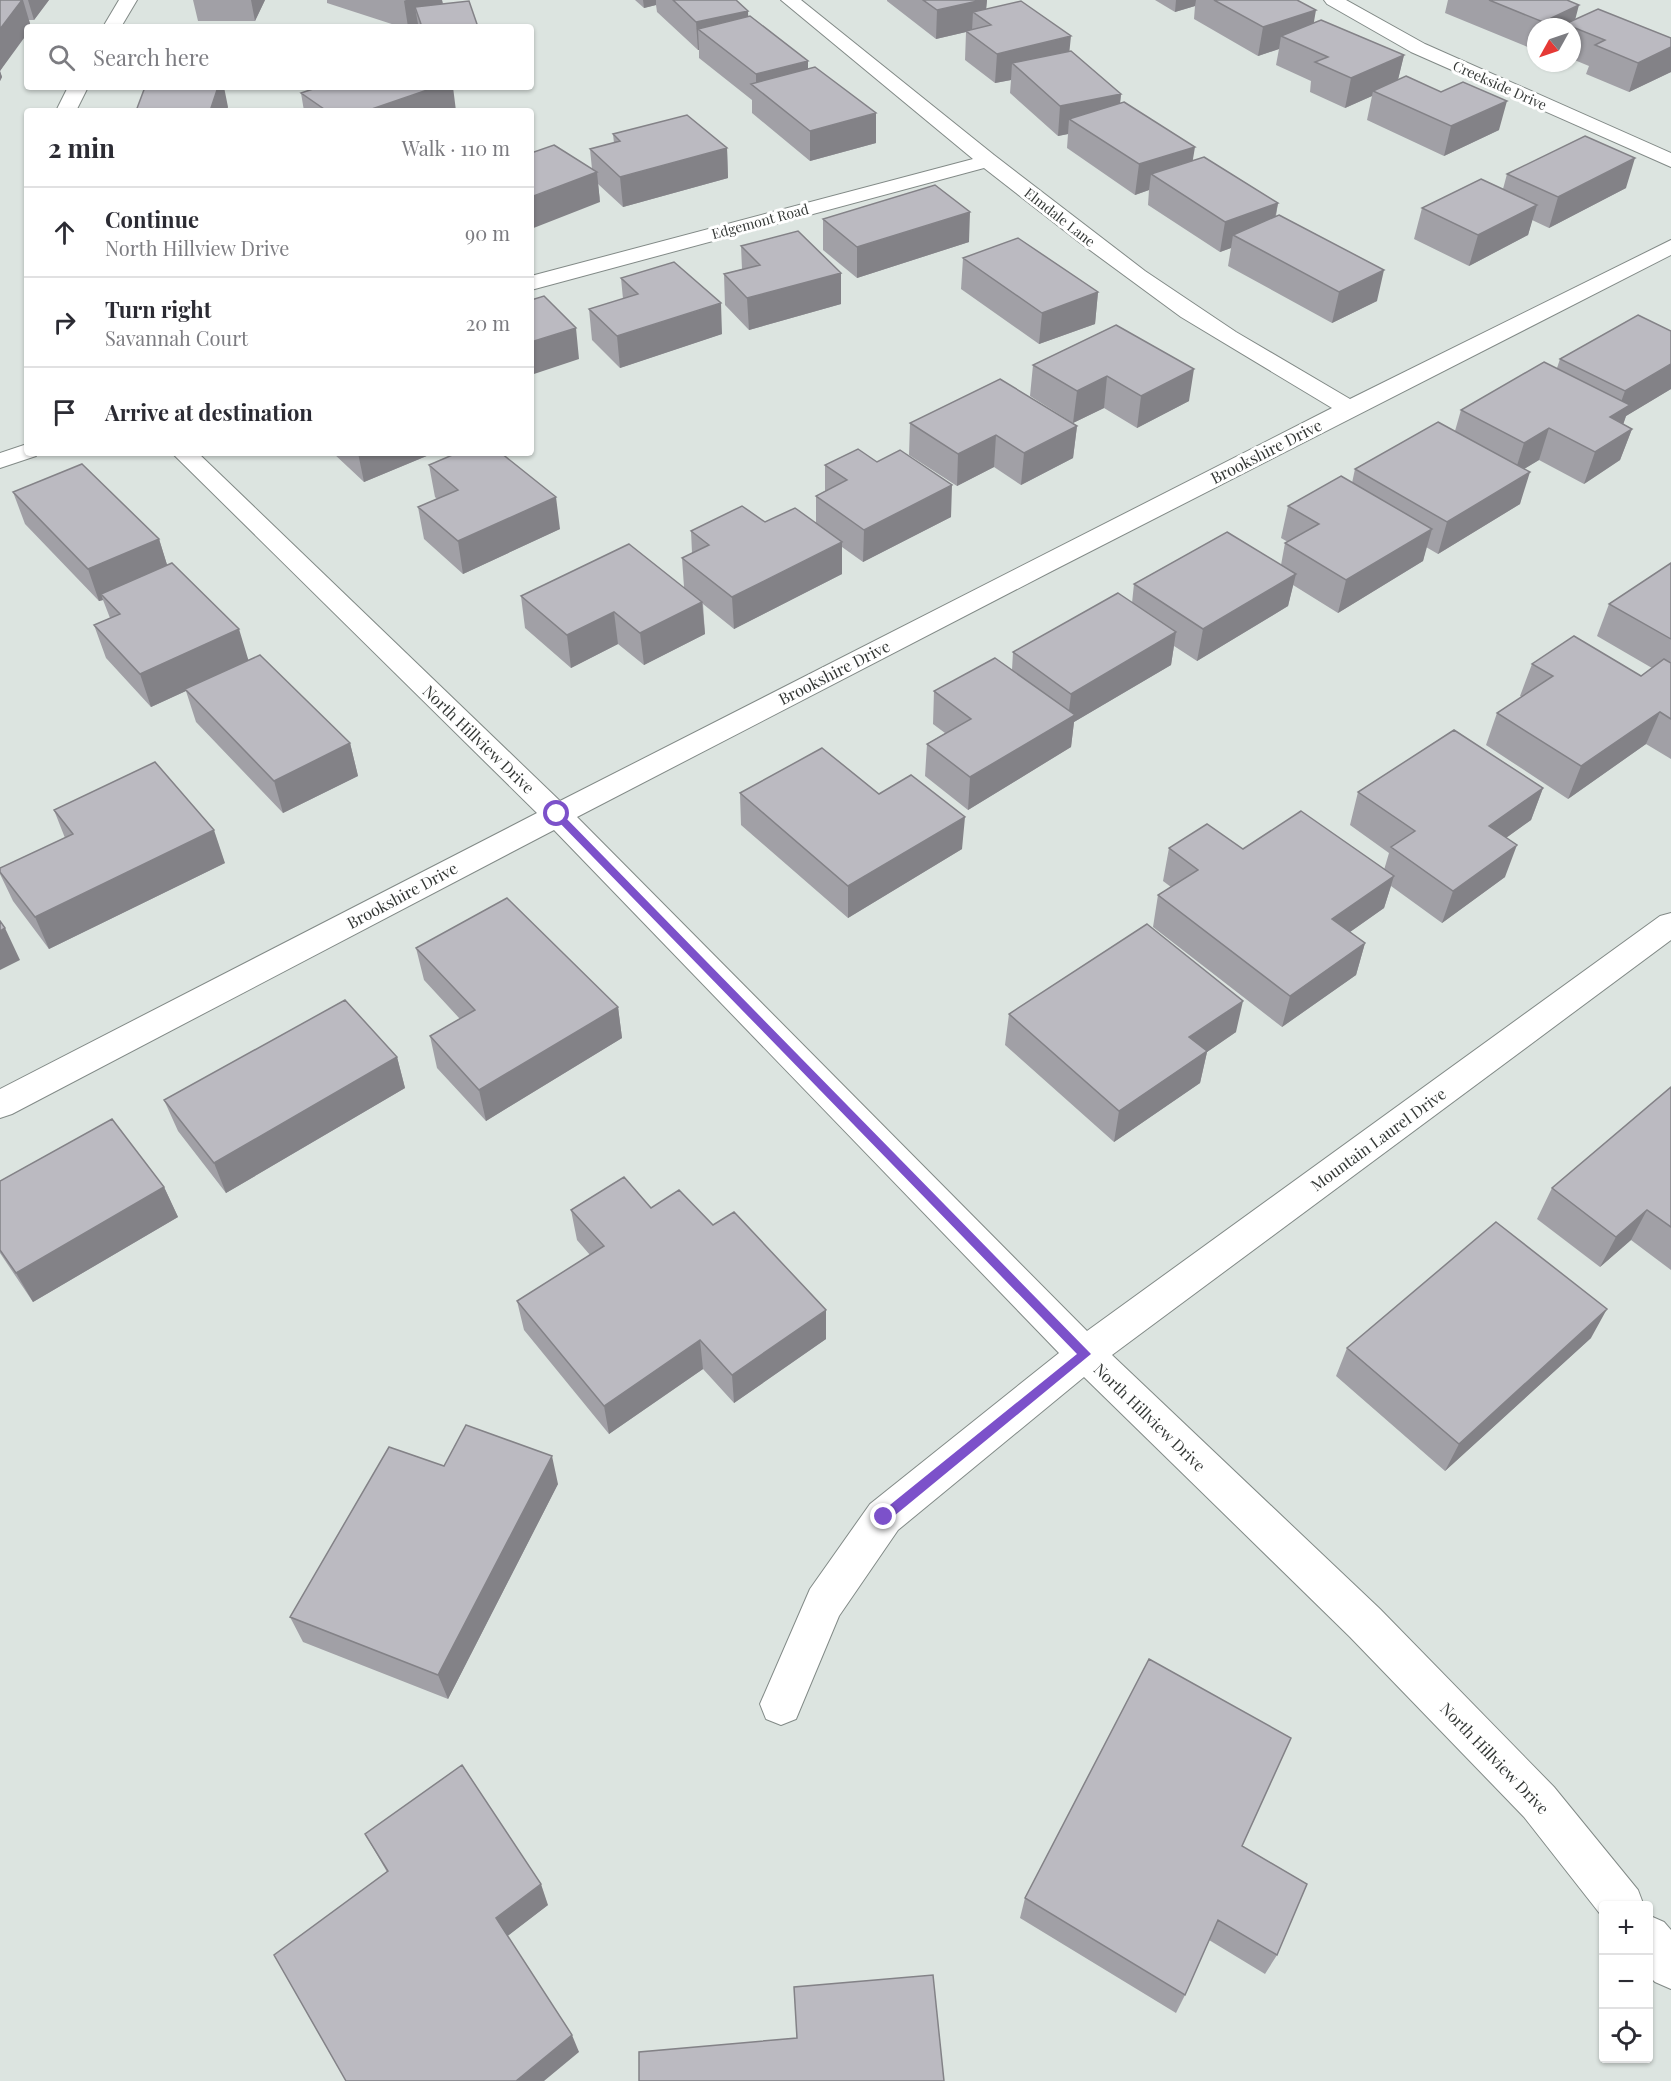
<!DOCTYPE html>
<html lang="en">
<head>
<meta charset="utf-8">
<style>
  body { margin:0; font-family:"Playfair Display",serif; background:#f2f2f3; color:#2b2b33 }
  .controls { position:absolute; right:18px; bottom:18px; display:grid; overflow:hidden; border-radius:6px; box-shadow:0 2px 4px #0004 }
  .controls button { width:54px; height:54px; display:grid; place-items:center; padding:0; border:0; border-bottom:2px solid #e1e1e2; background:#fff; color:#2b2b33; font:30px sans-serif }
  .compass { position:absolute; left:1527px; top:18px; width:54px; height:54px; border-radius:50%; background:#fff; box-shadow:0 2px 4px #0004; rotate:230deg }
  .stop { position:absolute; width:18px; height:18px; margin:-14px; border:4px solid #7c51ca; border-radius:50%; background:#fff }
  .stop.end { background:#7c51ca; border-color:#fff; box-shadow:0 2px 6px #0008 }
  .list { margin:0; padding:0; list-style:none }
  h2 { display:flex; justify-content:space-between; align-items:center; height:78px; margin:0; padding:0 24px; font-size:26px }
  h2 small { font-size:20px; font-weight:400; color:#7c7c81 }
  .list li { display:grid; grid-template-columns:39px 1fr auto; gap:18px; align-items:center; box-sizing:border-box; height:90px; padding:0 24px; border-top:2px solid #e1e1e2 }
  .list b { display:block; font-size:22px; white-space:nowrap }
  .list p { margin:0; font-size:20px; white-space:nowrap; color:#7c7c81 }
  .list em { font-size:20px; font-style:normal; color:#7c7c81 }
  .icon { flex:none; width:33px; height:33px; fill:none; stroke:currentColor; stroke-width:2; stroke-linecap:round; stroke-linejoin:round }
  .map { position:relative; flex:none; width:1671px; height:2081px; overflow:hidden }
  .search { position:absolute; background:#fff; box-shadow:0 2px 4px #0004; left:24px; top:24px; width:510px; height:66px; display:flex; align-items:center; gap:15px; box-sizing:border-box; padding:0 21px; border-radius:6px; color:#7c7c81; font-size:22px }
  .panel { position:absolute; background:#fff; box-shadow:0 2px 4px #0004; left:24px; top:108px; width:510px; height:348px; border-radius:6px }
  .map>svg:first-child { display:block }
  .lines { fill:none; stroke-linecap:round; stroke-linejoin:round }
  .minor-casing { stroke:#828a87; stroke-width:2 }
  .minor { fill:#fff; fill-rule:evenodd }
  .wall { fill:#a1a0a6 }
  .shaded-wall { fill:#838287 }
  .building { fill:#bbbac1; stroke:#838287; stroke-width:1.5 }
  .route { fill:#7c51ca }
  .labels { text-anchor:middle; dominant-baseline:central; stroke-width:6; stroke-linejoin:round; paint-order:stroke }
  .far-street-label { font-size:14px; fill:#343836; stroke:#fff }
  .street-label { font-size:16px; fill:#343836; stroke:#fff }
</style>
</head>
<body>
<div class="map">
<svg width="1671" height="2081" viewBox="0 0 1671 2081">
  <rect width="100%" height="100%" fill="#dce4e0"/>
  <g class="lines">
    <!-- minor casing -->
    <g class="minor-casing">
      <path id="minor" d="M119,0H137L121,27H103Z
        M781,0H801L994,155L1145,271L1236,332L1350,399L1671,240V255L1052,571L577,817L1087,1331L1660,916L1671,913V940L1112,1355L1380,1609L1554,1787L1638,1890L1644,1906H1604V1919L1524,1817L1350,1637L1084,1377L898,1530L839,1616L796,1719L781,1725L766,1719L760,1704L810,1589L870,1504L1059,1353L554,830L12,1114L0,1118V1089L537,813L172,453H198L560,801L1332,408L1181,317L1079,242L984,168L531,290V276L973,159Z
        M1324,0H1346L1425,44L1671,153V167L1411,52L1327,4Z
        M68,87H88L76,111H56Z
        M27,444V453H38L36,456L0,468V453Z
        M1648,1915L1664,1922L1671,1930V1989L1655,1982L1648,1975Z"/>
    </g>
    <!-- minor -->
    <use href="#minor" class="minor"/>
  </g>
  <!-- wall -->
  <path class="wall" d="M0,0H49L34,20H29L31,27H27L0,71L2,77L0,81Z
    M193,0H265L255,21H198Z
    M327,0H442L443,4L478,27H418V24L413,27H401L327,3Z
    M635,0H736L748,16L808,61V69L876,143L810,161L752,113V100L699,58V50H698L657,12L656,5L644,8Z
    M887,0H987L986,9L1070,52L1121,94L1120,103L1193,161L1278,203L1276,216L1377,301L1332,323L1228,266L1231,248L1220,252L1148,205L1149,190L1135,195L1067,148L1068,134L1058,136L1010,93L1011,80L995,83L965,60L966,32L936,39L887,1Z
    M1155,0H1297L1314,23L1404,55L1398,79L1499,130L1444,156L1367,120L1372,96L1345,108L1310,92L1311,81L1276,65L1279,49L1258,56L1194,19L1195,6L1175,12Z
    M1448,0H1567L1575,20L1671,38V72L1629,92L1586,74L1589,66L1572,59V27H1536V50H1535L1445,13Z
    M301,93L456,111H304Z
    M613,134L727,148L728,178L623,207L598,184L600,202L592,169L590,149L614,143Z
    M1507,174L1626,188L1549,228L1532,220L1528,235L1469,266L1414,239L1422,208L1503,189Z
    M823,219L969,242L857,278L823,250Z
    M741,246L841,273V304L749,330L725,305L724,274L742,269Z
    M963,258L1098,292L1095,324L1039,344L961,289Z
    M621,278L722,334L620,368L592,340L589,309L623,299Z
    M1116,325L1189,401L1137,428L1104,408L1073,423L1030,396L1033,365Z
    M1671,331V389L1626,416L1623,424L1632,429L1620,460L1584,484L1539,460L1524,469L1520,504L1438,554L1426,547L1423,561L1338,613L1293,585L1288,606L1197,661L1174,646L1171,665L1074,722L1071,747L968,810L925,776L927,744L945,733L933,724L934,691L1012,670L1013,652L1132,603L1134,584L1281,565L1285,543L1288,542L1281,538L1288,506L1352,483L1355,469L1455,431L1461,410L1557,368L1560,359Z
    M910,423L1077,426L1073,458L1021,485L994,467L957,486L909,455Z
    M333,453H429V455L364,482Z
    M429,465L560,529L463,574L424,539L418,507L437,499L435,497Z
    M825,465L951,517L863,562L842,547V574L734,629L703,604L705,634L644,665L618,644L571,668L525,628L521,596L684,587L682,558L692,553L691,531L765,522L816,523V496L825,491Z
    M13,492L159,539L167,565L248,660L350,743L358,776L283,813L196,722L186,691L151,707L106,658L94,625L110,618L103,600L99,601L25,524Z
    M1671,563V759L1646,744L1568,799L1486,745L1497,713L1522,697L1520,696L1532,664L1641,676L1652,668L1597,636L1609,604Z
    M1543,788L1531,820L1506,838L1505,877L1442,923L1391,886L1384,908L1350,932L1365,943L1356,975L1282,1027L1153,927L1158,895L1171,887L1163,881L1169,848L1243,849L1384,870L1389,853L1350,825L1358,792Z
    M740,793L879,794L962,849L848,918L741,825Z
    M54,810L225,863L49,949L13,901L0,874V868L65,838Z
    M416,948L618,1007L622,1038L486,1121L437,1068L430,1036L460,1019L424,980Z
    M1009,1014L1236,1032L1207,1052L1200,1083L1114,1142L1005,1045Z
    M397,1057L405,1088L226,1193L178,1131L164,1100Z
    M1671,1087V1270L1631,1240L1600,1267L1537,1219L1552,1188Z
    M0,1181L164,1187L178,1217L33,1302L0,1253Z
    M651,1208L713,1225L826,1339L734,1403L703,1369L609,1434L524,1330L517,1301L590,1255L577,1240L571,1210Z
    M1591,1338L1445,1471L1336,1376L1347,1348Z
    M444,1466L558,1484L448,1699L303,1642L290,1617Z
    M365,1834L548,1905L507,1936L579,2052L387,1872Z
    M1242,1846L1277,1955L1265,1974L1209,1940L1185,1995L1176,2013L1020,1918L1025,1898Z"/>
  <!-- shaded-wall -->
  <path class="shaded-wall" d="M22,0H23L31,27H27V34L0,71L2,77L0,81V29Z
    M28,0H49L34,20Z
    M251,0H265L255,21Z
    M406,0H442L444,11L415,7L418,24L413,27H408L404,1Z
    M643,0H656V5L644,8Z
    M982,0H987L985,21L973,12L972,31H966V32L936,39L937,10Z
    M1176,0H1196L1195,6L1175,12Z
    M1579,5L1573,28L1565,24L1564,27H1541L1543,22Z
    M1316,10L1311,39L1281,36L1279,49L1258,56L1263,27Z
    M748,11L749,39L698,29L699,50H698L696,22Z
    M1071,36L1068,65L1012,63L1011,80L995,83L997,54Z
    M1671,47V72L1629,92L1638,63Z
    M1404,55L1397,84L1373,91L1372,96L1345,108L1351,78Z
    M808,61V90L756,88V74Z
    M218,87H224L228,107L227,111H210Z
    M436,87H453L456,111H366Z
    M1121,94L1118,123L1069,119L1068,134L1058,136L1060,106Z
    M1507,101L1499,130L1444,156L1451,126Z
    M876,113V143L810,161V131Z
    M1195,147L1190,177L1151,174L1149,190L1135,195L1139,164Z
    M727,148L728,178L623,207L620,177Z
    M1635,158L1626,188L1549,228L1558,197Z
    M597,172L600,202L531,229V197Z
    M1278,203L1272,233L1233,235L1231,248L1220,252L1225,222Z
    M1537,205L1528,235L1469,266L1478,235Z
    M970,212L969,242L857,278V247Z
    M1384,270L1377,301L1332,323L1339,292Z
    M841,273V304L749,330L747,298Z
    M1098,292L1095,324L1039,344L1042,313Z
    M721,303L722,334L620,368L617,336Z
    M576,328L579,359L531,375V342Z
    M1671,364V389L1626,416L1619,437L1632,429L1620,460L1584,484L1595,452L1610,417L1617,413L1625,391Z
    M1194,369L1189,401L1137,428L1141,396Z
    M1107,376L1104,408L1073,423L1077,391Z
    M1077,426L1073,458L1021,485L1024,453Z
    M1549,428L1539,460L1514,475L1524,443Z
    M996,435L994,467L957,486L958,454Z
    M358,453H429V455L364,482Z
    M1530,472L1520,504L1438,554L1447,522Z
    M952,485L951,517L863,562L864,530Z
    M556,497L560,529L463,574L458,541Z
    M1432,529L1423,561L1338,613L1346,580Z
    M159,539L169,571L101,594L103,600L99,601L88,569Z
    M842,542V574L734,629L732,597Z
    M1296,574L1288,606L1197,661L1203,629Z
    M702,602L705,634L644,665L640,633Z
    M614,612L618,644L571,668L567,635Z
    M239,629L249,662L151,707L140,674Z
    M1176,632L1171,665L1074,722L1071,747L968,810L970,777L1068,719L1071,694Z
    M1660,712L1646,744L1568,799L1581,766Z
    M350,743L358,776L283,813L274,781Z
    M1543,788L1531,820L1478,858L1489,826Z
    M965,817L962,849L848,918V886Z
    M214,830L225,863L49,949L35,917Z
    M1517,845L1505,877L1442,923L1453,891Z
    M1394,876L1384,908L1323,951L1332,919Z
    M5,928L20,960L0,970V931Z
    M1365,943L1356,975L1282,1027L1290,996Z
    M1243,1001L1236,1032L1207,1052L1200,1083L1114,1142L1119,1111L1189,1037Z
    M618,1007L622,1038L486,1121L479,1090Z
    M397,1057L405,1088L226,1193L214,1163Z
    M164,1187L178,1217L33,1302L16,1273Z
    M1647,1210L1631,1240L1600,1267L1616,1237Z
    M1607,1309L1591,1338L1445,1471L1459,1444Z
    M826,1310V1339L734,1403L732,1375Z
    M700,1340L703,1369L609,1434L604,1406Z
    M552,1456L558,1484L448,1699L438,1675Z
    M541,1884L548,1905L505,1938L496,1918Z
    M572,2035L579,2052L544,2081H516Z"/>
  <!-- building -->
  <path class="building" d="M0,0H22L0,29Z
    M673,0H736L748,11L696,22Z
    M923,0H982L937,10Z
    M1214,0H1297L1316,10L1263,27Z
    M1489,0H1567L1579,5L1543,22Z
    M469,1L478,27H422L415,7Z
    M1021,1L1071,36L997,54L966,31L991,25L973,12Z
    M1598,9L1671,38V47L1638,63L1595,45L1605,40L1565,24Z
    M750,16L808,61L756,74L698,29Z
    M1321,20L1404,55L1351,78L1315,62L1328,57L1281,36Z
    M1071,51L1121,94L1060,106L1012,63Z
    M815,67L876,113L810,131L751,84Z
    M1406,76L1441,92L1463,82L1507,101L1451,126L1373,91Z
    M145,87H218L210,111H136Z
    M319,87H436L366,111H327L301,93Z
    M1124,102L1195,147L1139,164L1069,119Z
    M687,115L727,148L620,177L590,149L620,141L613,134Z
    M1585,136L1635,158L1558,197L1507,174Z
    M554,145L597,172L531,197V153Z
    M1204,157L1278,203L1225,222L1151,174Z
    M1481,179L1537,205L1478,235L1422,208Z
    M935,185L970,212L857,247L823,219Z
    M1279,215L1384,270L1339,292L1233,235Z
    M798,231L841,273L747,298L724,274L760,265L741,246Z
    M1018,238L1098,292L1042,313L963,258Z
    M674,262L721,303L617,336L589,309L638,294L621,278Z
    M544,296L576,328L531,342V300Z
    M1638,315L1671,331V364L1625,391L1560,359Z
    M1116,325L1194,369L1141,396L1107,376L1077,391L1033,365Z
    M1544,362L1630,405L1610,417L1632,429L1595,452L1549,428L1524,443L1461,410Z
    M1000,379L1077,426L1024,453L996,435L958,454L910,423Z
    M1438,422L1530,472L1447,522L1355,469Z
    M858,449L877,462L900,450L952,485L864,530L816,496L847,480L825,465Z
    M457,453H501L556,497L458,541L418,507L458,490L429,465Z
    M82,464L159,539L88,569L13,492Z
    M1341,476L1432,529L1346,580L1285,543L1319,524L1288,506Z
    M742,506L765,522L795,508L842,542L732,597L682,558L709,545L691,531Z
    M1227,532L1296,574L1203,629L1134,584Z
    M629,544L702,602L640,633L614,612L567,635L521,596Z
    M172,563L239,629L140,674L94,625L120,614L101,594Z
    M1671,563V639L1609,604Z
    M1118,593L1176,632L1071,694L1013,652Z
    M1574,636L1641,676L1664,659L1671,663V719L1660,712L1581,766L1497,713L1553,676L1532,664Z
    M260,655L350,743L274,781L185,689Z
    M995,658L1075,715L970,777L927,744L971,719L934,691Z
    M1454,730L1543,788L1489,826L1517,845L1453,891L1391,847L1415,831L1358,792Z
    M822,748L879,794L911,775L965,817L848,886L740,793Z
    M155,762L214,830L35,917L0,872V868L73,834L54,810Z
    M1301,811L1394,876L1332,919L1365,943L1290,996L1158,895L1198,870L1169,848L1207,824L1243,849Z
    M507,898L618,1007L479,1090L430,1036L475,1010L416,948Z
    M0,921L5,928L0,931Z
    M1147,924L1243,1001L1189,1037L1207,1051L1119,1111L1009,1014Z
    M345,1000L397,1057L214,1163L164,1100Z
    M1671,1087V1227L1647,1210L1616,1237L1552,1188Z
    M112,1119L164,1187L16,1273L0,1250V1181Z
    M624,1177L651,1208L679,1190L713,1225L734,1212L826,1310L732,1375L700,1340L604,1406L517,1301L604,1246L571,1210Z
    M1496,1222L1607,1309L1459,1444L1347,1348Z
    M466,1425L552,1456L438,1675L290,1617L389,1447L444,1466Z
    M1149,1659L1291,1738L1242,1846L1307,1884L1277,1955L1218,1920L1185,1995L1025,1898Z
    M462,1765L541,1884L496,1918L572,2035L516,2081H346L274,1955L388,1871L365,1834Z
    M933,1975L944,2081H639V2052L797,2038L794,1987Z"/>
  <!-- route -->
  <path class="route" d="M554,812H560L1091,1354L888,1521H880V1513L1077,1354L554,817Z"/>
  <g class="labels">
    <!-- far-street labels -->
    <g class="far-street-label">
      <text transform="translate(1500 85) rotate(24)">Creekside Drive</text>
      <text transform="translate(1060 217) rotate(38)">Elmdale Lane</text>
      <text transform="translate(760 221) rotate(-15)">Edgemont Road</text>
    </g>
    <!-- street labels -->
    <g class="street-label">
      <text transform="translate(1266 451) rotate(-27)">Brookshire Drive</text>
      <text transform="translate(834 672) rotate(-27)">Brookshire Drive</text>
      <text transform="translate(479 739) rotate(44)">North Hillview Drive</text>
      <text transform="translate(402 895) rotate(-28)">Brookshire Drive</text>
      <text transform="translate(1378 1139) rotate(-36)">Mountain Laurel Drive</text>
      <text transform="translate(1150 1417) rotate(44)">North Hillview Drive</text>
      <text transform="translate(1495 1758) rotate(46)">North Hillview Drive</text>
    </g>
  </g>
</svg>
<div class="controls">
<button>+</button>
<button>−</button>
<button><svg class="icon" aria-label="locate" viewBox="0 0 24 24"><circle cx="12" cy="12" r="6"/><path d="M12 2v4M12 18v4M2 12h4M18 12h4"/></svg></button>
</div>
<svg class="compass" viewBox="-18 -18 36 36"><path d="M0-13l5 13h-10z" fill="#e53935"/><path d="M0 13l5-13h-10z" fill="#7c7c81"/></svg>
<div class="stop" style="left:557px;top:814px"></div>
<div class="stop end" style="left:884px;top:1517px"></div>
<div class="search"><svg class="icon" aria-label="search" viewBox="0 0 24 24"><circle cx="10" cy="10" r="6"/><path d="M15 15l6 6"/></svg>Search here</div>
<section class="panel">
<h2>2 min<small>Walk · 110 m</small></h2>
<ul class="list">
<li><svg class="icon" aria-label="ahead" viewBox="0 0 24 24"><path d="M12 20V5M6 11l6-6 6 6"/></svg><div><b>Continue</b><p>North Hillview Drive</p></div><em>90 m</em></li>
<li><svg class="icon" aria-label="right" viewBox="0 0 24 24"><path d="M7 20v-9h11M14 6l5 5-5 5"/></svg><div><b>Turn right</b><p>Savannah Court</p></div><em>20 m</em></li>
<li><svg class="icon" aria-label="arrive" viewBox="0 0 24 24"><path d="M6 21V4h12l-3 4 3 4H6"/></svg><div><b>Arrive at destination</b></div></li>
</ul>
</section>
</div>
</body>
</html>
